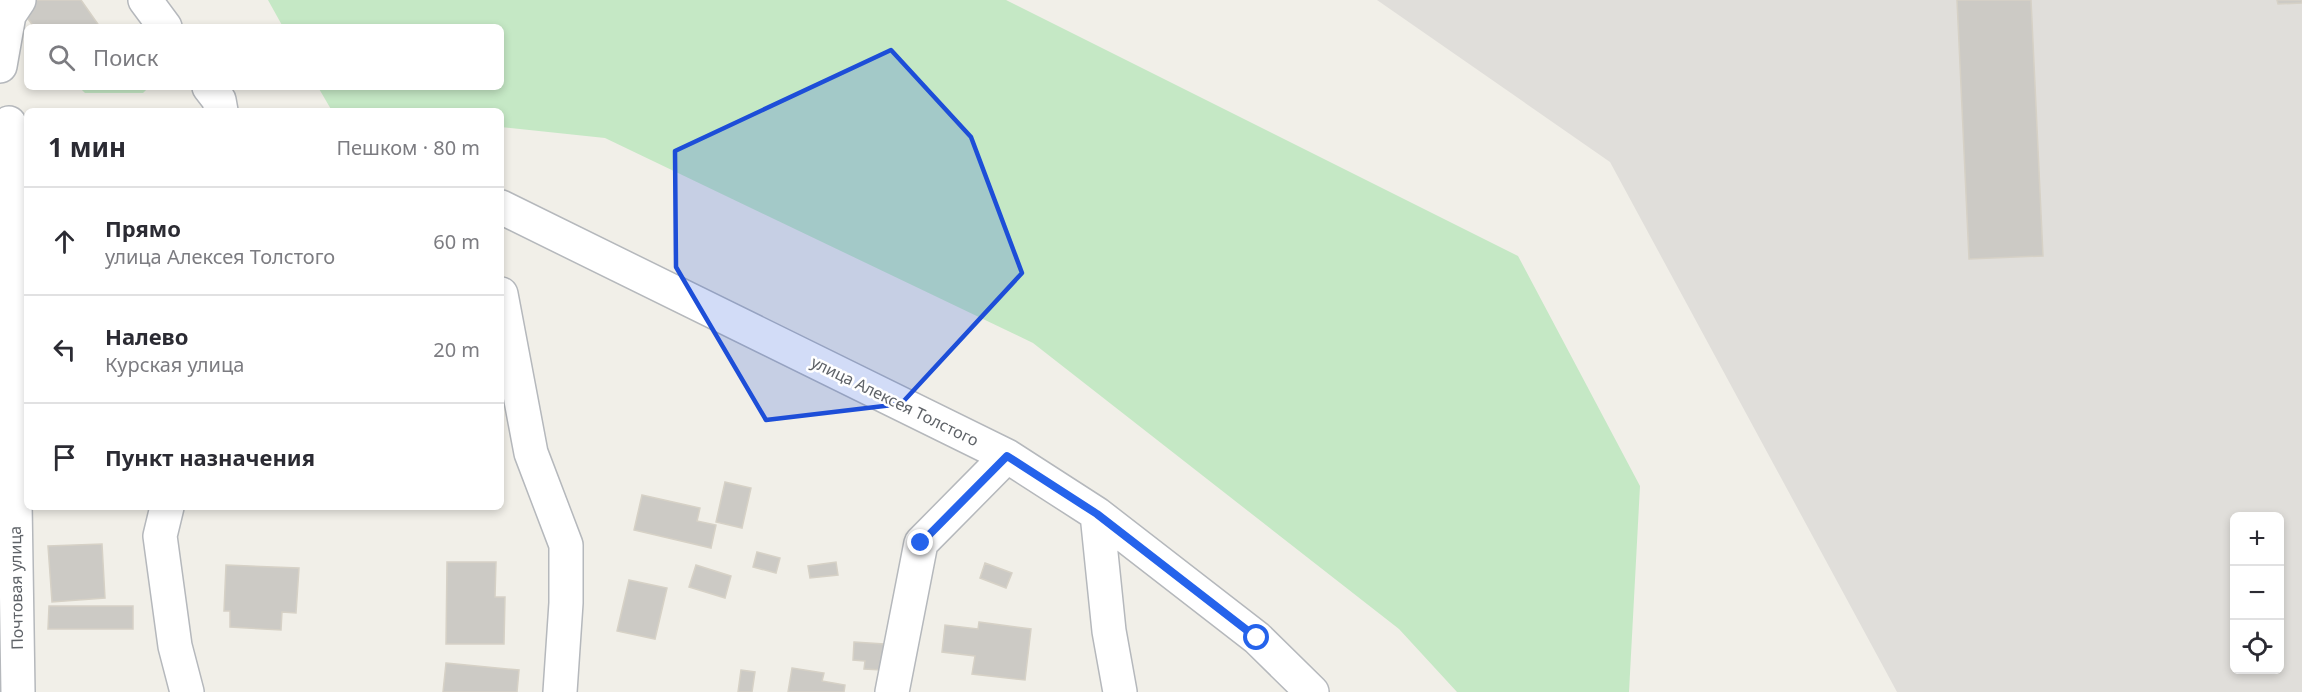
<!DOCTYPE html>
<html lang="ru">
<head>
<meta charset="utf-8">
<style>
  body { margin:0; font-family:"Noto Sans",sans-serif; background:#f7f7f7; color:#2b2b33 }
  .controls { position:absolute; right:18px; bottom:18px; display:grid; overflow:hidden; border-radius:9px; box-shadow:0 3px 9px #0003 }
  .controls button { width:54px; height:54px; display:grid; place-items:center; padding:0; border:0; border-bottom:2px solid #e1e1e2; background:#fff; color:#2b2b33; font:30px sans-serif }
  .stop { position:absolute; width:18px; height:18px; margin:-14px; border:4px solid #2563eb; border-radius:50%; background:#fff }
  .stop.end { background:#2563eb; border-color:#fff; box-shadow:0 2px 6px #0008 }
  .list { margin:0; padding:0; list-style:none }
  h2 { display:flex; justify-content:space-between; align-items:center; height:78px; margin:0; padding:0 24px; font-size:26px }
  h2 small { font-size:20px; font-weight:400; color:#7c7c81 }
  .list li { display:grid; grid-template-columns:39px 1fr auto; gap:18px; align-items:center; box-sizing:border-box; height:108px; padding:0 24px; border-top:2px solid #e1e1e2 }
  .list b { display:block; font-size:22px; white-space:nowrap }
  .list p { margin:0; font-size:20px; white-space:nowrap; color:#7c7c81 }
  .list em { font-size:20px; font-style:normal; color:#7c7c81 }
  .icon { flex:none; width:33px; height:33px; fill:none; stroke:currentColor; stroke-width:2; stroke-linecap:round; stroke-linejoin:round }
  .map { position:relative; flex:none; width:2302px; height:692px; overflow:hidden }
  .search { position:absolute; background:#fff; box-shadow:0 3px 9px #0003; left:24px; top:24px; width:480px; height:66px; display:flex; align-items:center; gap:15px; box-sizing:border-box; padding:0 21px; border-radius:9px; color:#7c7c81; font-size:22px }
  .panel { position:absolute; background:#fff; box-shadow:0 3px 9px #0003; left:24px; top:108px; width:480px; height:402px; border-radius:9px }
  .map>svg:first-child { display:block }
  .industrial { fill:#e0deda; fill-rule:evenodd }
  .green { fill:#c5e8c5 }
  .building { fill:#cccac5; stroke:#d6d1c6; stroke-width:1.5 }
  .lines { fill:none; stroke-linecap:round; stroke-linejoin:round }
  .minor-casing { stroke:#b5b8bc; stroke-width:36 }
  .minor { stroke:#fff; stroke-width:33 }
  .route { stroke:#2563eb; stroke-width:8 }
  .marked { fill:#1d4ed8; fill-opacity:0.2; stroke:#1d4ed8; stroke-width:4.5; stroke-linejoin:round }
  .labels { text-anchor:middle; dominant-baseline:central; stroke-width:5; stroke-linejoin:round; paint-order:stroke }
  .street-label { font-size:16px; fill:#5f6368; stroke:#fff }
</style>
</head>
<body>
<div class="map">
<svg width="2302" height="692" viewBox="0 0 2302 692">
  <rect width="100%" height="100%" fill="#f1efe8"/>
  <!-- industrial -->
  <path class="industrial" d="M1377,0H2302V692H1897L1610,162ZM2234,516H2280V670H2234Z"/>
  <!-- green -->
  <path class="green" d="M268,0H1006L1518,256L1640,486L1629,692H1457L1399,629L1033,343L605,138L501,127V111H332L318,87H501V27H283Z
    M79,87H149L143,93H85Z"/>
  <!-- building -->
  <path class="building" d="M14,0H81L100,27H34Z
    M1957,0H2031L2043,256L1969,259Z
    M2277,0H2302V3L2278,4Z
    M725,482L751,488L742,528L716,522Z
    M642,495L700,508L697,521L716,525L711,548L634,530Z
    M102,544L105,598L52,602L48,546Z
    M757,552L780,558L776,573L753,567Z
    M447,562H496L495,597H505L504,644H446Z
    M836,562L838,575L810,578L808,566Z
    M985,563L1012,573L1006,588L980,578Z
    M226,565L299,568L296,613L282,612L281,630L230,627V611H224Z
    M696,565L731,576L725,598L689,587Z
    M629,580L667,588L655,639L617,631Z
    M49,606H133V629H48Z
    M979,622L1031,629L1025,680L972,674L975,656L942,652L945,625L978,629Z
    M854,642L884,644L882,670L864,669L865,661L853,660Z
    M446,663L519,670L517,692H443Z
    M792,668L824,673L822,681L845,685L844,692H788Z
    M741,670L755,672L752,692H738Z"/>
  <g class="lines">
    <!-- minor casing -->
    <g class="minor-casing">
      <path id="minor" d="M145,0L165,27
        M0,66L9,15L19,0
        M209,87L219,100L221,111
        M9,123L18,692
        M501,207L1007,456L1097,514L1257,638L1312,692
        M501,294L531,453L566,545V603L560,692
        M167,507L160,536L175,646L187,692
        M1097,514L1109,631L1120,692
        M892,692L921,543L1007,456"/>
    </g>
    <!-- minor -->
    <use href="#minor" class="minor"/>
  </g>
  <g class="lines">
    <!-- route -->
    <path class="route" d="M921,543L1007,456L1097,514L1257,638"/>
  </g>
  <!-- marked area -->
  <path class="marked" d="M891,50L971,137L1022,273L901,404L766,420L676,267L675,151Z"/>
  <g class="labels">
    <!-- street labels -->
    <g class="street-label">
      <text transform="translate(895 401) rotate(26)">улица Алексея Толстого</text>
      <text transform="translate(16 588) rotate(-91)">Почтовая улица</text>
    </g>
  </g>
</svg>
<div class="controls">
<button>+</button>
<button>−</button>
<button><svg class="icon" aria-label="locate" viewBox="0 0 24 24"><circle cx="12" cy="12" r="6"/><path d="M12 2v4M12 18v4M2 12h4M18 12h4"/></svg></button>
</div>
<div class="stop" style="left:1257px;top:638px"></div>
<div class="stop end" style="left:921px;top:543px"></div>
<div class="search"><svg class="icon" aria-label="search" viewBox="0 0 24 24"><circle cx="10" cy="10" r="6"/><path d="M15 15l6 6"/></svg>Поиск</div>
<section class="panel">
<h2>1 мин<small>Пешком · 80 m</small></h2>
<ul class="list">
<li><svg class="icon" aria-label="ahead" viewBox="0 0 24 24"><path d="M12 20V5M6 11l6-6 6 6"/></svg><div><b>Прямо</b><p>улица Алексея Толстого</p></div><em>60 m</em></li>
<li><svg class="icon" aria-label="left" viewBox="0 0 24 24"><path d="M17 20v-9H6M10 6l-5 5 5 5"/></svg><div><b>Налево</b><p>Курская улица</p></div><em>20 m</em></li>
<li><svg class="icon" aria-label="arrive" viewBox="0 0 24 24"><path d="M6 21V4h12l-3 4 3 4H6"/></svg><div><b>Пункт назначения</b></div></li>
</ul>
</section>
</div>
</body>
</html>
